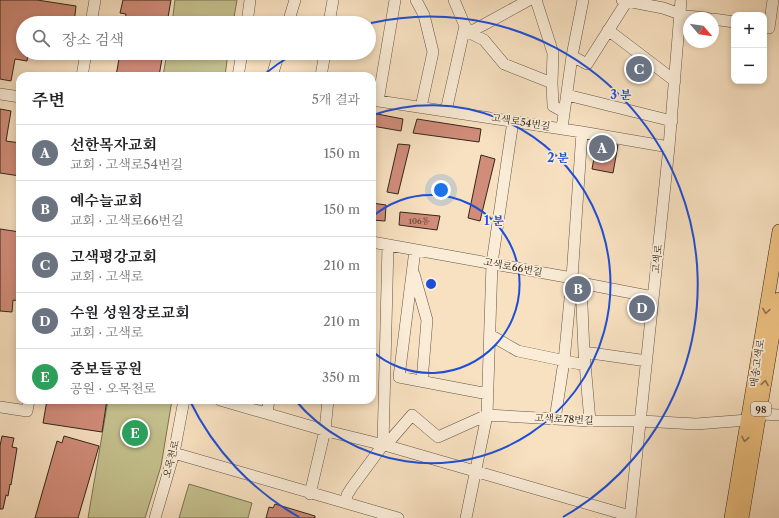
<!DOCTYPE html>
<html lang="ko">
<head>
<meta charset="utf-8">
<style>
  body { margin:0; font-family:"Libre Caslon Text","Noto Serif KR",serif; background:#f2f2f2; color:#202124 }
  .controls { position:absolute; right:12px; top:12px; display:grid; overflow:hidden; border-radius:8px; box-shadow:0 2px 6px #0003 }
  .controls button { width:36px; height:36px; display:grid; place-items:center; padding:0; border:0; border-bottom:1px solid #e0e0e0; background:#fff; color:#202124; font:20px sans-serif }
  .compass { position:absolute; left:683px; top:12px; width:36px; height:36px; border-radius:50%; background:#fff; box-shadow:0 2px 6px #0003; rotate:119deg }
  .you { position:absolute; left:441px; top:190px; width:14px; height:14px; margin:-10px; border:3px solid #fff; border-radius:50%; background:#1a73e8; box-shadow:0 0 0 6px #1a73e833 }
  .badge { display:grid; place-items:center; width:26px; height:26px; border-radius:50%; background:#111827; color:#fff; font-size:13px; font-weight:700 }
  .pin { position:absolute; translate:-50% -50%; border:2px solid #fff; box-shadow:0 1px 4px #0006 }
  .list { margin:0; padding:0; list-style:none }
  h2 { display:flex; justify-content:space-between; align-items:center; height:52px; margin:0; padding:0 16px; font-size:17px }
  h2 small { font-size:13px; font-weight:400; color:#757577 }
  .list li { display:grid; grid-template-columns:26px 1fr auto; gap:12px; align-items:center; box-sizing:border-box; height:56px; padding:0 16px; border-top:1px solid #e0e0e0 }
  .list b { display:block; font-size:15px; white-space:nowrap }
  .list p { margin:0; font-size:13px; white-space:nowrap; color:#757577 }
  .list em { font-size:13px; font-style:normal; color:#757577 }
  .icon { flex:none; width:22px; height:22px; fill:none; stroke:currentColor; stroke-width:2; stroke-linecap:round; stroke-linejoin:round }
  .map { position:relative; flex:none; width:779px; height:518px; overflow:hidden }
  .search { position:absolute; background:#fff; box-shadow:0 2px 6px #0003; left:16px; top:16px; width:360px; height:44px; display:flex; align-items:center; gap:10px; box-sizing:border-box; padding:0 14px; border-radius:22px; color:#757577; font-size:15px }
  .panel { position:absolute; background:#fff; box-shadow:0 2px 6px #0003; left:16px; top:72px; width:360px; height:332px; border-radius:12px }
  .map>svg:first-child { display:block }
  .green { fill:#c4c18e; stroke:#7a7455 }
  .building { fill:#d18c7a; stroke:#30271c }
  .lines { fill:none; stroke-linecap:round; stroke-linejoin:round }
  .minor-casing { stroke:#625645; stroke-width:12 }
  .major-casing { stroke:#30271c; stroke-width:14 }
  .minor { stroke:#faecd7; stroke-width:11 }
  .major { stroke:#ecc080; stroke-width:13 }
  .oneway { stroke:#8e744e }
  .ring { fill:none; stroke:#1d4ed8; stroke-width:2 }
  .labels { text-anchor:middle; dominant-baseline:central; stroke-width:3.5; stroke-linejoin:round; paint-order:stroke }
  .number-label { font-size:8px; fill:#584034 }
  .shield { fill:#faecd7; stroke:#6d6254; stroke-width:1 }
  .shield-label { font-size:9px; font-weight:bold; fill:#30271c }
  .street-label { font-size:10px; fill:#30271c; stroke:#faecd7 }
  .centre { fill:#1d4ed8; stroke:#faecd7; stroke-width:2 }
  .ring-label { font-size:12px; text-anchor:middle; font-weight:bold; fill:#1d4ed8; stroke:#faecd7; stroke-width:3.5; stroke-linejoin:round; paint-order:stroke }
</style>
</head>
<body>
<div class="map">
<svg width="779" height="518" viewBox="0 0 779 518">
  <rect width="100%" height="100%" fill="#f8e1c1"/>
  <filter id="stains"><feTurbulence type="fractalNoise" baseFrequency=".005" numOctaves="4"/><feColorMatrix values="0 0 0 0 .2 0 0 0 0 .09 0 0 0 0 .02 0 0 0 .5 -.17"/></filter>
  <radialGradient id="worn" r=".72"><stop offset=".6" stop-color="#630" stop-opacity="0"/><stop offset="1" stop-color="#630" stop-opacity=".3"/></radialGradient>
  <!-- green -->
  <path class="green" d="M175,0H237L233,23H172Z
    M167,53H228L225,76H163Z
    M108,400H172L161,466L145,518H88Z
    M189,484L252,503L248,518H179Z"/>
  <!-- building -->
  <path class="building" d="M0,0H37L76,6L74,23H23V53H28L27,61L15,59L11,81L0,79Z
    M123,0H171L167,23H125L126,14L120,13Z
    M120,53H163L159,76H116Z
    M634,59L651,71L641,83L625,70Z
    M0,109L11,111L6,141L20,143V176L0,173Z
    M372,113L403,119L401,131L372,126Z
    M417,119L481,129L479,142L413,133Z
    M597,142L618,145L613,173L592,169Z
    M398,144L410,145L398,194L387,192Z
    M481,155L495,159L480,221L468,218Z
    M372,203L386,205L385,221L372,220Z
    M400,212L440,216L437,230L399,225Z
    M0,229L20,232V301L13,300L12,312L0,311Z
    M47,400H107L102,432L43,423Z
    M2,436L14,438L12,447L17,448L11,485L10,484L8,496L6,495L3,509H0V446Z
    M64,436L99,446L78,518H35L57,441L62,443Z
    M275,504L315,516V518H266L269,507L273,508Z"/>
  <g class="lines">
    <!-- minor casing -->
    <g class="minor-casing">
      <path id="minor" d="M416,0L424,15L433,52L421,107
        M622,0L663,8L686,16L707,18
        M713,19L734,22
        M91,23L95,0
        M247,23L250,0
        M288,23L295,0
        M329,23L333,0
        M769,28L773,0
        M464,30L484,40L504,64L552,83L553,53L536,0
        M464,30H474L529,0
        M608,30L675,81
        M572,56L587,64L627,1
        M82,76L86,53
        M238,76L242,53
        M272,76L279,53
        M321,76L325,53
        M552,83L553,106L564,112
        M0,94L20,97
        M567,95L672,121
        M372,100L582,132L669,147
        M378,101L395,0
        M446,111L465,26L454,0
        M562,128L572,56L583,0
        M372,242L572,278L581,283L653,297
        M415,250L399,377L488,394
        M414,274L427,320L422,381
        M581,283L584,352L590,421
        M490,335L518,351L585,365
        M584,352L647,361
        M220,400L327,431L388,446L630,516
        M0,407L27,411L29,400
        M267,413L269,400
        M555,419L564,361L572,278L582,132
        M386,445L412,415L438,437L487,415L590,421H641L696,424L748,420L760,414L779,415
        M174,453L398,518
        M310,494L325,430L328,400
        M346,503L347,495L352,487L383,445L388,245
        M155,518L174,453L184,400
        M466,518L487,415L492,263L513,121
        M630,518L669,147L681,0"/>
    </g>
    <!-- major casing -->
    <g class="major-casing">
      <path id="major" d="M731,518L779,231
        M742,518L779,299"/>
    </g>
    <!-- minor -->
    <use href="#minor" class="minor"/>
    <!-- major -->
    <use href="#major" class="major"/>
  </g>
  <!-- one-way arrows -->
  <defs><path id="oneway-chevron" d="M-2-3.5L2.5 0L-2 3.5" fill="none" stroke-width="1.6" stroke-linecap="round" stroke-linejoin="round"/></defs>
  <g class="oneway">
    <use href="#oneway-chevron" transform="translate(766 311) rotate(99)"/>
    <use href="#oneway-chevron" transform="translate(765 383) rotate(-81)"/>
    <use href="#oneway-chevron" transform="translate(745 439) rotate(100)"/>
  </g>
  <!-- distance rings -->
  <g class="ring">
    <path d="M372 217A89 89 0 1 1 372 351"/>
    <path d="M373 115A179 179 0 1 1 295 400"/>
    <path d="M299 517A268 268 0 0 1 190 401M262 76A268 268 0 0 1 295 53M371 23A268 268 0 0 1 563 517"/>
  </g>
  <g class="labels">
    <!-- number labels -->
    <g class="number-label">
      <text x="419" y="221">106동</text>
    </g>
    <!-- shield labels -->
    <rect class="shield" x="751" y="402" width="20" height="14" rx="3"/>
    <g class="shield-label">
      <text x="761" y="409">98</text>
    </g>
    <!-- street labels -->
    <g class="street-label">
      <text transform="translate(521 122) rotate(9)">고색로54번길</text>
      <text transform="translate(657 259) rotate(-84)">고색로</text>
      <text transform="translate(513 267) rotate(11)">고색로66번길</text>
      <text transform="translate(757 363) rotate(-81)">매송고색로</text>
      <text transform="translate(564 419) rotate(3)">고색로78번길</text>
      <text transform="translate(171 459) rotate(-76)">오목천로</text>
    </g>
  </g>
  <circle cx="431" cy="284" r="6" class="centre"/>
  <g class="ring-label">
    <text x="621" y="99">3 분</text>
    <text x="558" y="162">2 분</text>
    <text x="494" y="225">1 분</text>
  </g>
  <rect width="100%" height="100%" filter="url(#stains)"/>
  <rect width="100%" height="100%" fill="url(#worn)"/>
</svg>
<div class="controls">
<button>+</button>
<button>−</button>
</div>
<svg class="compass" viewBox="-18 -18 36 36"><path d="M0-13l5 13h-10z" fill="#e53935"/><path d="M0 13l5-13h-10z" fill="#757577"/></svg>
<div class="you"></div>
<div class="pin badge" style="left:602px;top:148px;background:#6b7280">A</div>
<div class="pin badge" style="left:578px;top:289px;background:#6b7280">B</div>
<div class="pin badge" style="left:639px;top:69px;background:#6b7280">C</div>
<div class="pin badge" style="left:642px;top:308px;background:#6b7280">D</div>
<div class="pin badge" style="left:135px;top:433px;background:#2e9e5b">E</div>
<div class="search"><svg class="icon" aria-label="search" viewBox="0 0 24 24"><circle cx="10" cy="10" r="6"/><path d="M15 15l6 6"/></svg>장소 검색</div>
<section class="panel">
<h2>주변<small>5개 결과</small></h2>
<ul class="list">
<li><span class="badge" style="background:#6b7280">A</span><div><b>선한목자교회</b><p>교회 · 고색로54번길</p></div><em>150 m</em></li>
<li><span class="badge" style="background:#6b7280">B</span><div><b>예수늘교회</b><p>교회 · 고색로66번길</p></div><em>150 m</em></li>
<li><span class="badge" style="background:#6b7280">C</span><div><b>고색평강교회</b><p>교회 · 고색로</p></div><em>210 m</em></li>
<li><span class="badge" style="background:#6b7280">D</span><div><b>수원 성원장로교회</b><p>교회 · 고색로</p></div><em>210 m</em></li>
<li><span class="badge" style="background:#2e9e5b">E</span><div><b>중보들공원</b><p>공원 · 오목천로</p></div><em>350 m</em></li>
</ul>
</section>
</div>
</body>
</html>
